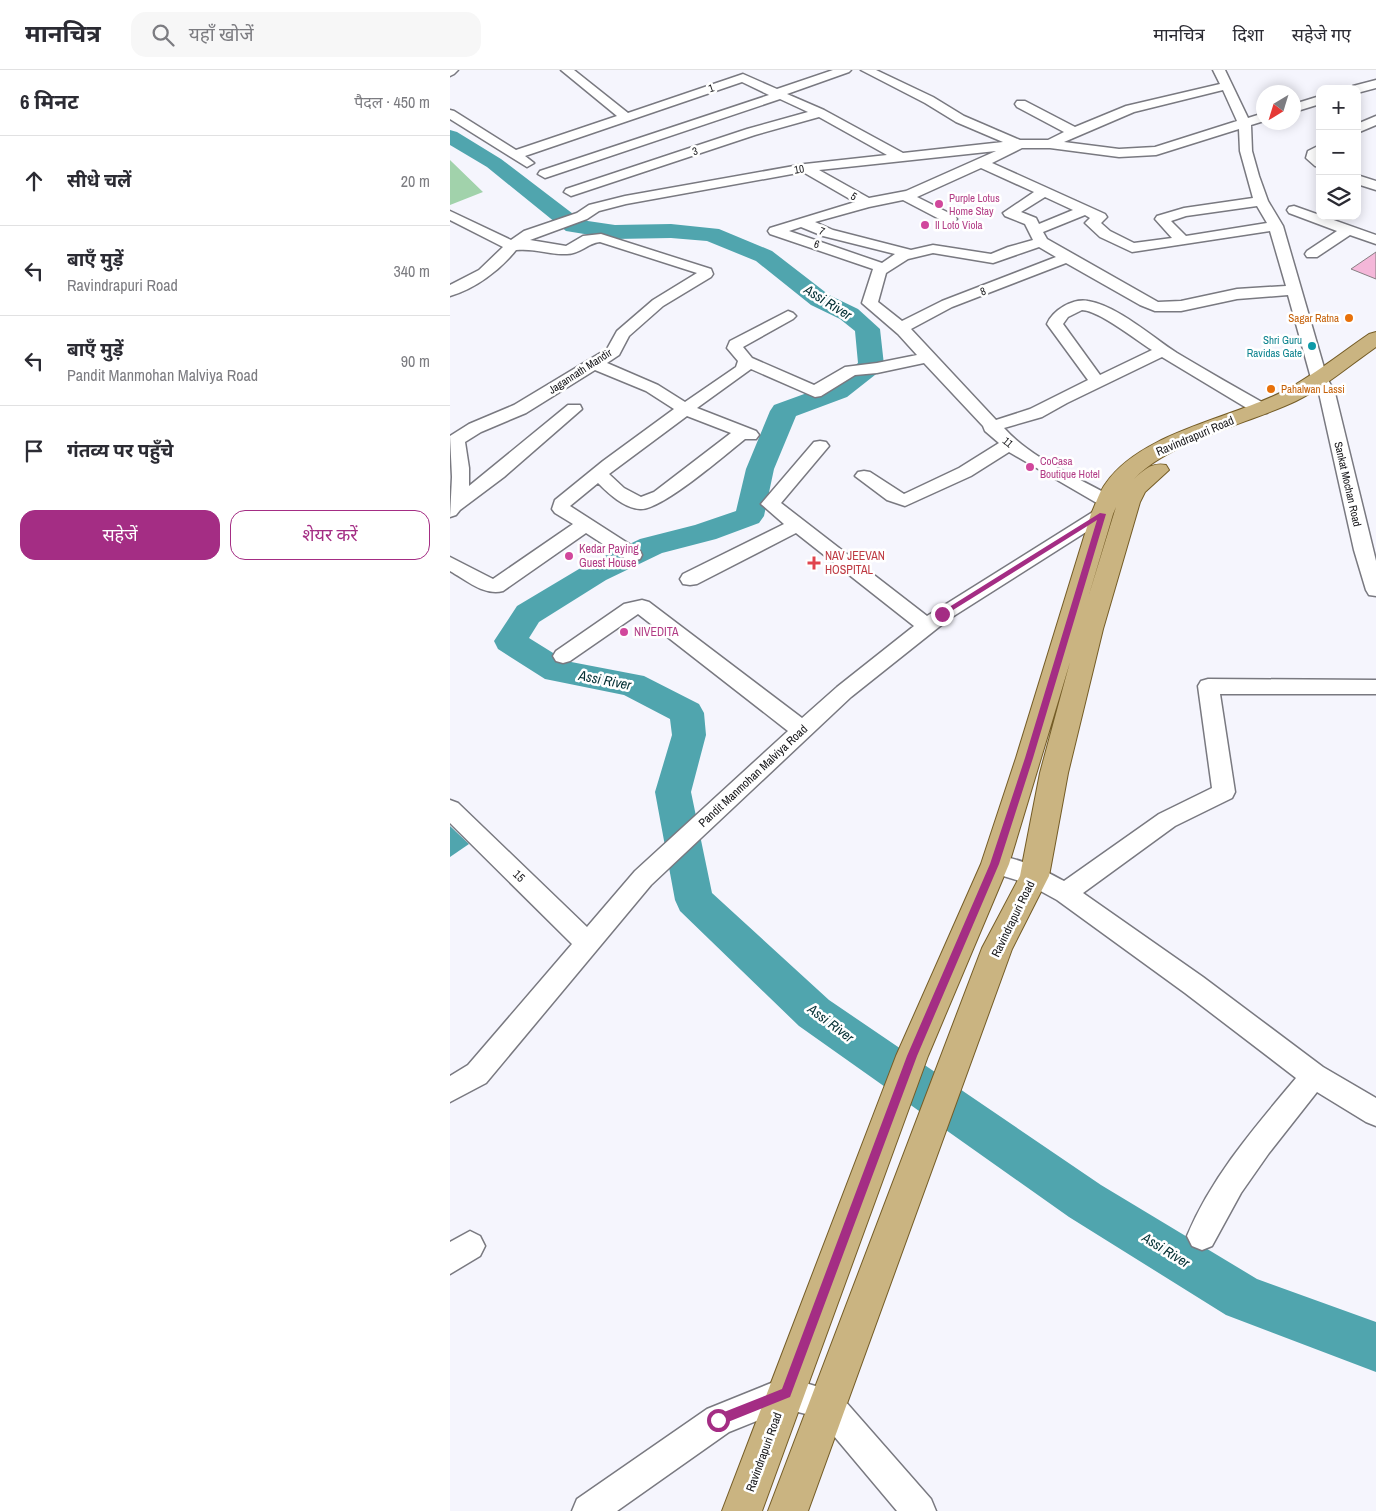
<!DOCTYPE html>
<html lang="hi">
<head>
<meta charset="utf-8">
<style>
  body { margin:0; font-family:"Archivo Narrow","Noto Sans Devanagari",sans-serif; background:#f7f7f7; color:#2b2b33 }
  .controls { position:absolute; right:15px; top:15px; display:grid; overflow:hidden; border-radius:10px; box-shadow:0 2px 12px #0003 }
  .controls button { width:45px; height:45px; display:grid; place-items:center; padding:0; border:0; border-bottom:1px solid #e1e1e2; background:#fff; color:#2b2b33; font:25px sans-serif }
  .compass { position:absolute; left:806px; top:15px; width:45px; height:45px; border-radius:50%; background:#fff; box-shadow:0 2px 12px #0003; rotate:218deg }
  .stop { position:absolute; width:15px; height:15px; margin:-11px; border:4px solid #a42d84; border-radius:50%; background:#fff }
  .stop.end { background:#a42d84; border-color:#fff; box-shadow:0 1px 5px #0008 }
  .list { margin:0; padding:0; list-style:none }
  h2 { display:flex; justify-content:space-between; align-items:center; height:65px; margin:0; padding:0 20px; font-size:21px }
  h2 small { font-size:16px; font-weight:400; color:#7c7c81 }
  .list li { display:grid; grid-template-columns:32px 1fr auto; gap:15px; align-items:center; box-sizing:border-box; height:90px; padding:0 20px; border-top:1px solid #e1e1e2 }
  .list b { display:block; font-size:19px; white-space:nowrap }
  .list p { margin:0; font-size:16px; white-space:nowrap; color:#7c7c81 }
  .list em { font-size:16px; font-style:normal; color:#7c7c81 }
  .actions { display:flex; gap:10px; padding:15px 20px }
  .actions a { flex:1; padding:11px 0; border:1px solid #a42d84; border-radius:15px; text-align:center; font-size:18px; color:#a42d84 }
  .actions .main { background:#a42d84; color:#fff }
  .icon { flex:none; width:28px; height:28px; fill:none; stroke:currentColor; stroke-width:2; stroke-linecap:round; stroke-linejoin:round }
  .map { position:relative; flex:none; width:926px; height:1441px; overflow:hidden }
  header { display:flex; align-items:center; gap:30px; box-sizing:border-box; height:70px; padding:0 25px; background:#fff; border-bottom:1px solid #e1e1e2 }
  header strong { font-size:24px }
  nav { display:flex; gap:28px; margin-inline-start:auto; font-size:18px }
  .search { width:350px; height:45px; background:#f7f7f7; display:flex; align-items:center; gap:12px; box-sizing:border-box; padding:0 18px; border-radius:15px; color:#7c7c81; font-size:19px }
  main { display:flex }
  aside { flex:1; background:#fff }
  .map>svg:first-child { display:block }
  .green { fill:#a1d2ab }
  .water { fill:#50a5ae }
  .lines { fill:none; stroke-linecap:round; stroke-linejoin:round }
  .river { fill:#50a5ae; fill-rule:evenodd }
  .building { fill:#f4b7d9; stroke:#877f83 }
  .minor-casing { stroke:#797980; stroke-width:3 }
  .major-casing { stroke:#745c26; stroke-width:2 }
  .minor { fill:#fff; fill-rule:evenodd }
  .major { fill:#cab481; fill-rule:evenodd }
  .route { fill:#a42d84 }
  .hotel-dot { fill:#d1479c; stroke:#fff; stroke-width:2 }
  .food-dot { fill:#e8710a; stroke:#fff; stroke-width:2 }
  .culture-dot { fill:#0f9aa8; stroke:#fff; stroke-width:2 }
  .health-dot { fill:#e0444e; stroke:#fff; stroke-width:2 }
  .labels { text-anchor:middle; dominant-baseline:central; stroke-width:5; stroke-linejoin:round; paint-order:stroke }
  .far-street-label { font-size:11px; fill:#161619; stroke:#fff }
  .far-hotel-label { font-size:11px; fill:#b23c85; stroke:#fff; text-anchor:start }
  .far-food-label { font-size:11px; fill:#c56008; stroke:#fff; text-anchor:end }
  .far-culture-label { font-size:11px; fill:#0d838f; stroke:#fff; text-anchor:end }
  .street-label { font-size:12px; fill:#161619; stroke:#fff }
  .hotel-label { font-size:12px; fill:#b23c85; stroke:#fff; text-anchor:start }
  .health-label { font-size:12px; fill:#be3a42; stroke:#fff; text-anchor:start }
  .water-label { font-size:14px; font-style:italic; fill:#043034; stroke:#fff }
</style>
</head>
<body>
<header>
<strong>मानचित्र</strong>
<div class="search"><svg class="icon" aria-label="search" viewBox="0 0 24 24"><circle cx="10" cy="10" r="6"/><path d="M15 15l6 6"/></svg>यहाँ खोजें</div>
<nav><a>मानचित्र</a><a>दिशा</a><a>सहेजे गए</a></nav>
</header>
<main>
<aside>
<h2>6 मिनट<small>पैदल · 450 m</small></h2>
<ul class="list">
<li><svg class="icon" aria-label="ahead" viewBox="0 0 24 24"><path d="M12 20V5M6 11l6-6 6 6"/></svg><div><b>सीधे चलें</b></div><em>20 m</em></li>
<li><svg class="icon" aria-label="left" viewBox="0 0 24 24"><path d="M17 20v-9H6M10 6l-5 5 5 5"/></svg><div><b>बाएँ मुड़ें</b><p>Ravindrapuri Road</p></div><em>340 m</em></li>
<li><svg class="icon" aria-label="left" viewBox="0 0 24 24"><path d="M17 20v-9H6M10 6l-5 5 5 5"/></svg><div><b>बाएँ मुड़ें</b><p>Pandit Manmohan Malviya Road</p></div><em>90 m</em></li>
<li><svg class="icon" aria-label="arrive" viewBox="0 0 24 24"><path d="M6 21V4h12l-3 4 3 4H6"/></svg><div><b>गंतव्य पर पहुँचे</b></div></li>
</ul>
<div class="actions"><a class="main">सहेजें</a><a>शेयर करें</a></div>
</aside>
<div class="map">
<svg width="926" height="1441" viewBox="0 0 926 1441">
  <rect width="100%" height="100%" fill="#f5f5fd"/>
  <!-- green -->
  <path class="green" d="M0,90L2,92L33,122L0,135Z"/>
  <!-- water -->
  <path class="water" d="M0,756L19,774L0,787Z"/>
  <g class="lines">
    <!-- river -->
    <path class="river" d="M0,60L7,62L51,89L131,150L165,155L221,154L269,159L322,181L379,225L408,239L430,259L434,295L430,301L397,327L346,346L324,399L314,446L309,453L266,469L212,483L156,510L89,552L79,568L116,591L194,606L249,634L254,643L256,665L241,722L262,823L379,930L651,1115L807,1209L926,1252V1302L776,1245L619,1147L349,956L230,841L225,830L205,722L222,665L220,649L174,625L95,609L48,579L44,571L67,536L134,496L190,469L245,455L286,441L296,399L320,341L324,335L379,315L408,293L405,261L390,249L361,235L306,191L257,171L221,168L165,169L116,161L37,97L0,75Z"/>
  </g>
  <!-- building -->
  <path class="building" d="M926,182V209L901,199Z"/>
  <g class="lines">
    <!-- minor casing -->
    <g class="minor-casing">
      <path id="minor" d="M0,0H8L4,4L0,6Z
        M111,0H124L178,43L293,4L327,19L383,0H401L399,2L337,24L374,40L453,83L553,72L506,52L475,33L411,0H426L483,27L514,46L570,70H598L614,62L567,37L565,34L567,31H575L625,57L676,36L770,14L763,0H775L798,48L814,43V51L801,55L802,81L809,106L818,131L833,156L877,308L885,323L926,491V526L919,525L916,520L904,480L869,323L861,308L838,225L787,229L731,241H705L690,235L616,193L502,237L461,259L546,350L580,339L638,310L597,254C603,240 623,228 638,231C668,236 702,267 727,283C757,301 787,318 817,335L819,339L817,343H805L712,287L617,333L592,347L554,358C583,390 628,407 664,428L667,432L664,436L658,438L652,436L559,382L521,406L455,436L437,430L405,406L408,402L414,401L420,402L454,424L509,398L549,373L535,361L533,356L474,293L427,303L405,305L371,326L365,327L301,299L247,338L306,361L309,365L306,369H295C276,384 211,441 190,439C174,438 159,424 148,413L120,436L190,481L192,485L190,489L183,491L176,489L136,463L53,521C34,526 16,510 0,501V487L43,509L123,454L105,443L102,439L105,430L153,391L224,339L196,321L145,300L76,343L31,362L15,372L19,398V416L118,335H130L132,339L54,407L10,440L6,445L0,447L2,407L0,366L19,354L64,335L157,279L167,261L203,230L247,203L150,172C138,173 130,184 117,184C100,185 86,178 66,180C50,200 25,219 0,226V215L29,200L53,177L0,150V141L61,170L74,161L127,143L139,135L175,126L355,94L437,85L369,47L305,65L121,126L114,122L116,119L297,59L358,42L330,29L95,108L88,104L90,101L319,25L292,12L75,86L84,93L77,97L0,49V40L4,41L66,80L167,46ZM773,20L787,51L705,77L669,79L614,72L684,42ZM789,59L790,81L803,128L734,138L707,146L705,149L722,168L684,173L660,161L651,153L657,147L655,144L542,93L572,78H600L669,87L706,85ZM546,81L456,121L419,128L369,100ZM531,98L584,122L553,143L555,146L575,154L583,170L558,177L541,184L483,175L461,180L383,160L365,152L419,137L453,130L495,152H505L507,149L505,146L467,127ZM353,102L405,132L320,158L318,161L320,164L423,199L412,233L448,264L467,285L427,293L395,297L364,315L302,288L293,277L343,249L346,246L343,243L338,241L280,271L277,278L288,291L286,297L235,332L208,315L157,293L169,285L179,266L213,236L261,207L263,204L261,199L151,164L133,166L116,176L80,170L137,149L149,141L176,134ZM595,127L623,140L589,154L586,148L571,142ZM807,136L817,153L736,166L721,151L736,146ZM635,145L640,148L635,153L650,167L682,182L820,161L836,216L787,219L731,231L708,232L597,169L593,162ZM351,157L373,166L445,184L432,193L339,161ZM589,177L606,187L492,231L452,251L428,232L436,203L458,189L483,183L543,193ZM632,240C650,241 686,270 702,280L650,305L613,254L618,247ZM237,346L281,363L204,422L191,427L174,418L159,404Z
        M926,10V18L907,23V19H901L903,16Z
        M870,26V34L844,42V34Z
        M926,46V55L907,63V54Z
        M870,75V97L865,96L856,88L858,81Z
        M907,105L926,111V120L907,114Z
        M844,136L926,165V174L900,165L867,187H857L855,184L857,181L887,161L839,143L837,140L839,137Z
        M370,371L376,372L379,376L331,433L477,546L646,440L652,438L658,440L661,444L658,448L499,549L401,627L201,815L36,1013L0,1032V1006L18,995L122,874L0,753V730L8,733L137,857L185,801L338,661L188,544L120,591L113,593L106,591L103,586L106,581L174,534L192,530L199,532L352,648L387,617L464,556L346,463L247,514L240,515L233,514L230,509L233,504L334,454L311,434L364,372Z
        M758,609L926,610V624H770L785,722L782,728L725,756L633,823L753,907L873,997L926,1028V1056L916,1052L867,1022L819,1083L791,1123L762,1176L752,1180L742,1176L737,1166C762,1106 805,1057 846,1008L735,923L607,830L576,813L537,801L533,794L537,787C556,781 596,801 614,811L709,744L762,718L748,616L751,611Z
        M20,1161L30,1166L35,1176L30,1186L0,1204V1172Z
        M336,1307L388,1323L481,1429L486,1441H447L368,1347L336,1339L279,1362L167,1441H122L127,1429L257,1339Z"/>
    </g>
    <!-- major casing -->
    <g class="major-casing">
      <path id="major" d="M926,262V277C900,295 875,317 846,331C800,353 718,372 684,409C694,400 702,392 716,395L719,400L695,422L690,432L653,559L618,703L599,806L562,879L358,1441H318L532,878L570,806L590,703L620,592L559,794L478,986L312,1441H272L446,986L531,794L566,688L641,444C646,434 649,422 656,413C692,362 780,349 834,321C864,305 891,283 919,264ZM666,437L638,528L663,444Z"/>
    </g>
    <!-- minor -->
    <use href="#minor" class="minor"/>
    <!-- major -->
    <use href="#major" class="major"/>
  </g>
  <!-- route -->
  <path class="route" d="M650,443L656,444L583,688L549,794L467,986L340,1327L268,1356L264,1354L263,1350L264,1346L332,1319L457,986L540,794L575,688L647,450L495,545L488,544Z"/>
  <!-- markers -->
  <g class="hotel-dot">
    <circle cx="489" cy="134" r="5"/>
    <circle cx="475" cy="155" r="5"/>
    <circle cx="580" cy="397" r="5"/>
    <circle cx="119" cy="486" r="5"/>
    <circle cx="174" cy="562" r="5"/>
  </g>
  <g class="food-dot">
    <circle cx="899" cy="248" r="5"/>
    <circle cx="821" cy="319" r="5"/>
  </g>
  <circle class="culture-dot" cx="862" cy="276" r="5"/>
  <path class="health-dot" d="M361.5 485.5h5v5h5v5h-5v5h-5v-5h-5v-5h5z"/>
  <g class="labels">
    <!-- far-street labels -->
    <g class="far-street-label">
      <text transform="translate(261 18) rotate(-19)">1</text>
      <text transform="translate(245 81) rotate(-18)">3</text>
      <text transform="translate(349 99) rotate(-10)">10</text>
      <text transform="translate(404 126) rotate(31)">5</text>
      <text transform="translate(372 161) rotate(22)">7</text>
      <text transform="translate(367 174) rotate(18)">6</text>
      <text transform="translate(533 221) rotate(-21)">8</text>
      <text transform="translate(130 301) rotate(-33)">Jagannath Mandir</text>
      <text transform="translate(558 372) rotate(41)">11</text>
      <text transform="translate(898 414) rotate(77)">Sankat Mochan Road</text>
    </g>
    <!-- far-hotel labels -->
    <g class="far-hotel-label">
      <text x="499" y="128">Purple Lotus<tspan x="499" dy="13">Home Stay</tspan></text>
      <text x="485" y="155">Il Loto Viola</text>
      <text x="590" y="391">CoCasa<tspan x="590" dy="13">Boutique Hotel</tspan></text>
    </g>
    <!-- far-food labels -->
    <g class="far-food-label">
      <text x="889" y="248">Sagar Ratna</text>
      <text x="831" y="319" text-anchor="start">Pahalwan Lassi</text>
    </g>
    <!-- far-culture labels -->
    <g class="far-culture-label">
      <text x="852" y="270">Shri Guru<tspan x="852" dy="13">Ravidas Gate</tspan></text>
    </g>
    <!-- street labels -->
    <g class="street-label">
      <text transform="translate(745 366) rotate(-23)">Ravindrapuri Road</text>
      <text transform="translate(303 706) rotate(-43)">Pandit Manmohan Malviya Road</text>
      <text transform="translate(69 806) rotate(44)">15</text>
      <text transform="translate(563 849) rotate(-64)">Ravindrapuri Road</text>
      <text transform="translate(314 1382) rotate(-70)">Ravindrapuri Road</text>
    </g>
    <!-- hotel labels -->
    <g class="hotel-label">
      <text x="129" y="479">Kedar Paying<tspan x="129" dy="14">Guest House</tspan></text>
      <text x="184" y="562">NIVEDITA</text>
    </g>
    <!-- health labels -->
    <g class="health-label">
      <text x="375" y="486">NAV JEEVAN<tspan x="375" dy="14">HOSPITAL</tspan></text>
    </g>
    <!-- water labels -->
    <g class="water-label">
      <text transform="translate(378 232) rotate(32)">Assi River</text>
      <text transform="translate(155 610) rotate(11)">Assi River</text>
      <text transform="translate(381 953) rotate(37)">Assi River</text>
      <text transform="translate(716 1180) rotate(32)">Assi River</text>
    </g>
  </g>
</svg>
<div class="controls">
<button>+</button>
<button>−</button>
<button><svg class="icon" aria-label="layers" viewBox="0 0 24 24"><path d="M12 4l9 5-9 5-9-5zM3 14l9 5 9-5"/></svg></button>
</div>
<svg class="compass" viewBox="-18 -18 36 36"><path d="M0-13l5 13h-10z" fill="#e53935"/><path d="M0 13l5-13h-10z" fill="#7c7c81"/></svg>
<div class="stop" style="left:268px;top:1350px"></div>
<div class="stop end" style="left:492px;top:544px"></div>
</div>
</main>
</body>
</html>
